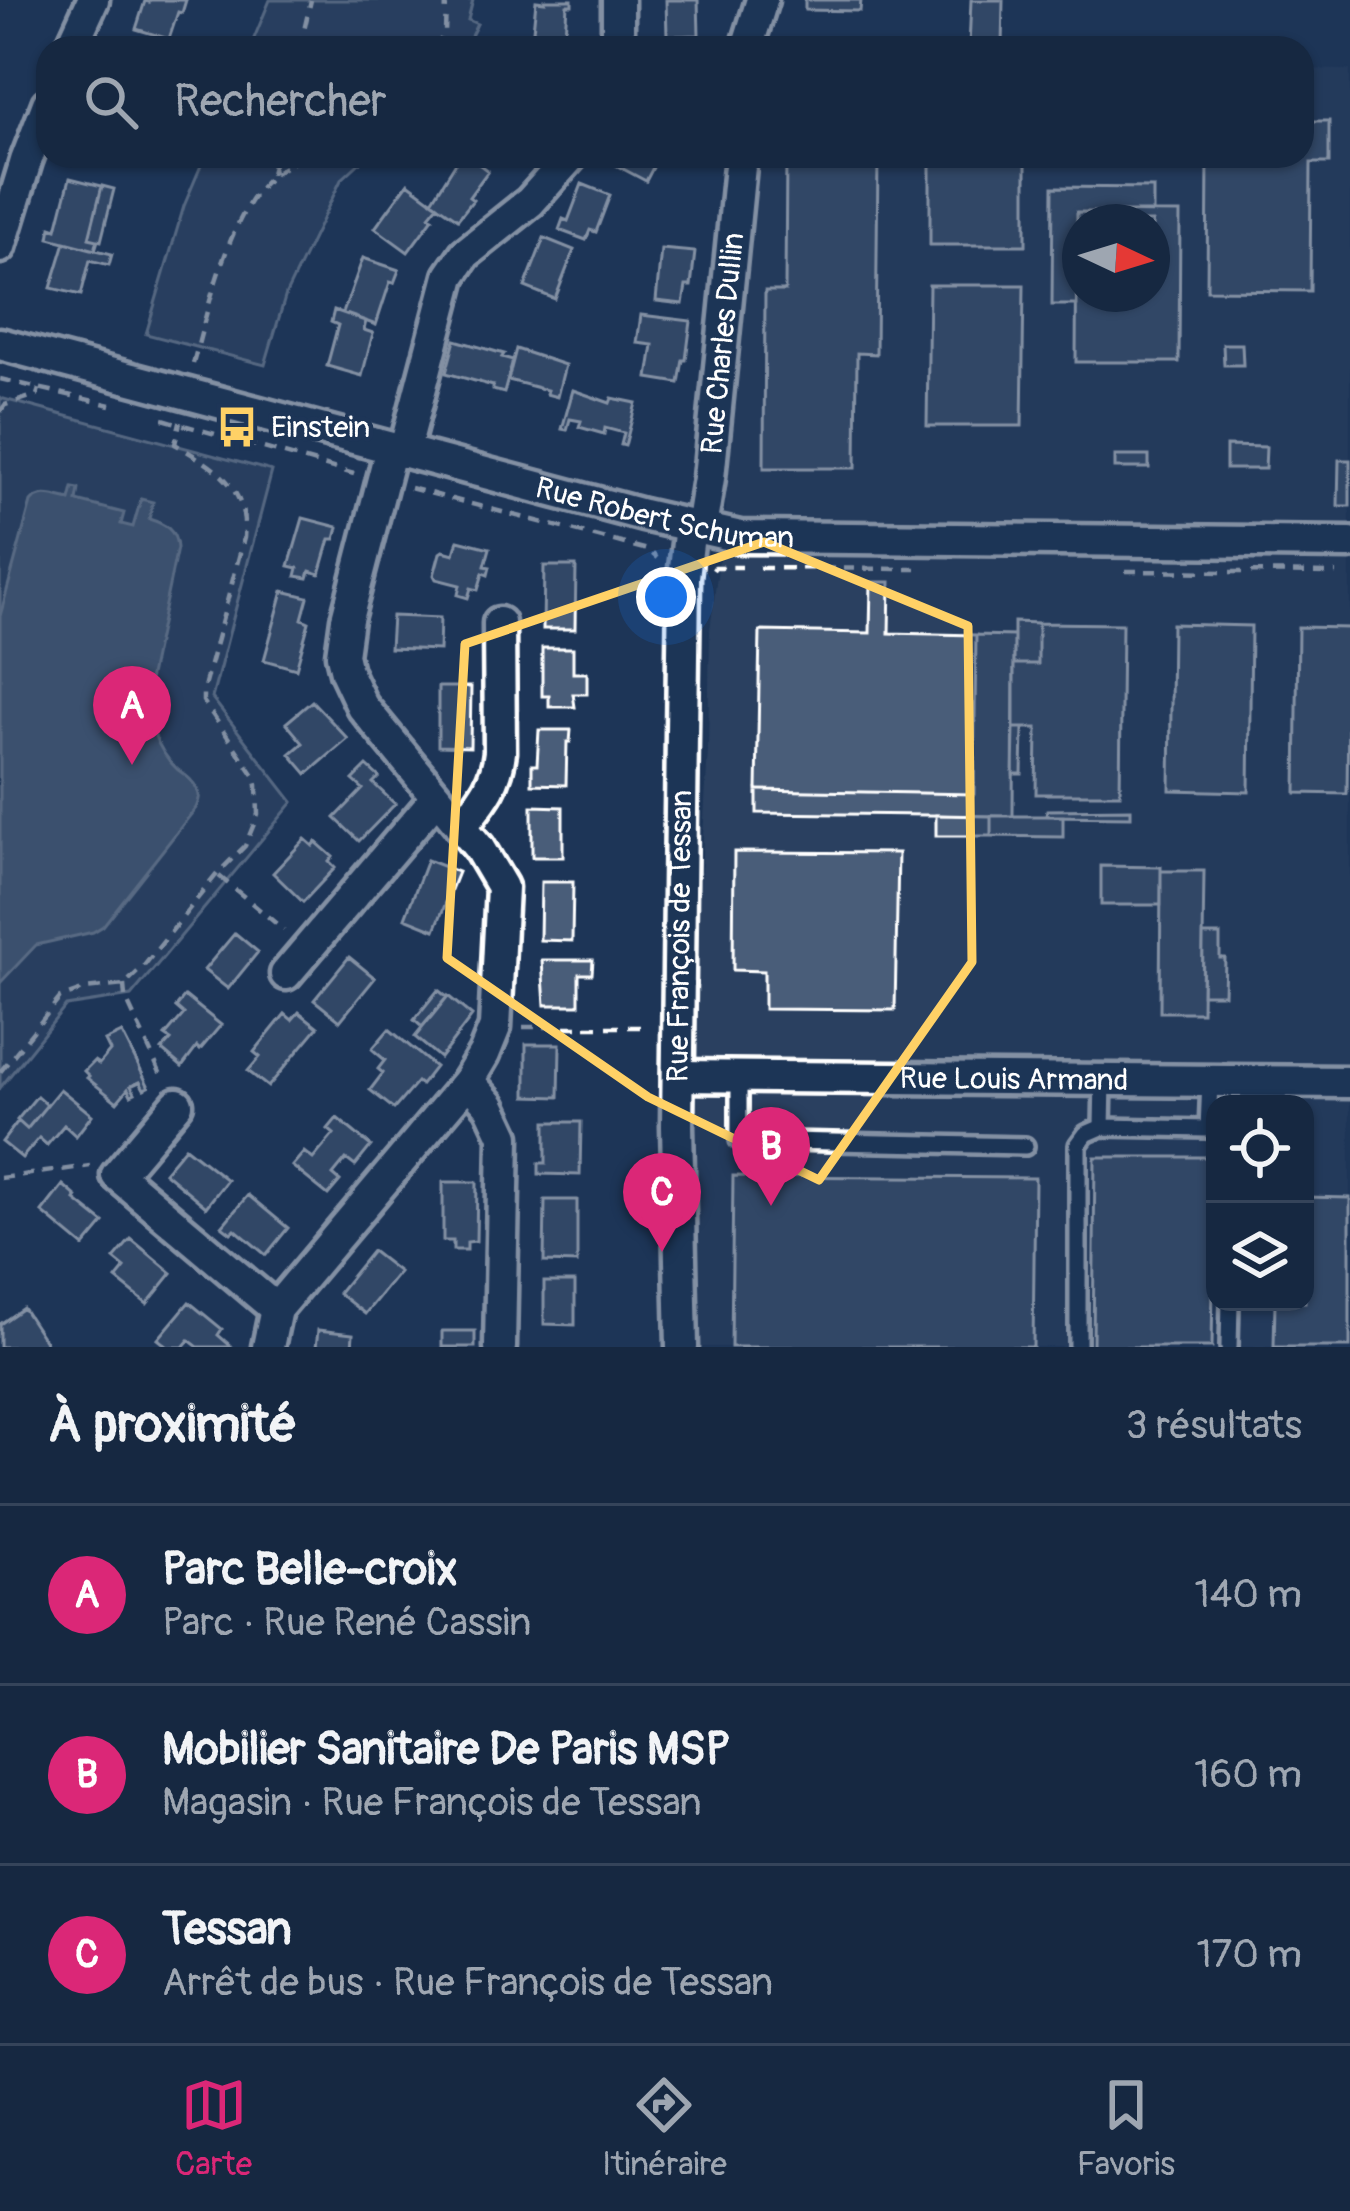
<!DOCTYPE html>
<html lang="fr">
<head>
<meta charset="utf-8">
<style>
  body { margin:0; font-family:Pangolin,sans-serif; background:#1f3048; color:#f1f3f6 }
  .controls { position:absolute; right:36px; bottom:36px; display:grid; overflow:hidden; border-radius:24px; box-shadow:0 3px 9px #0004 }
  .controls button { width:108px; height:108px; display:grid; place-items:center; padding:0; border:0; border-bottom:3px solid #35445a; background:#162841; color:#f1f3f6; font:60px sans-serif }
  .compass { position:absolute; left:1062px; top:204px; width:108px; height:108px; border-radius:50%; background:#162841; box-shadow:0 3px 9px #0004; rotate:94deg }
  .you { position:absolute; left:666px; top:597px; width:42px; height:42px; margin:-30px; border:9px solid #fff; border-radius:50%; background:#1a73e8; box-shadow:0 0 0 18px #1a73e833 }
  .badge { display:grid; place-items:center; width:78px; height:78px; border-radius:50%; background:#db2777; color:#fff; font-size:39px; font-weight:700 }
  .pin { position:absolute; translate:-50% -99px; filter:drop-shadow(0 3px 6px #0008) }
  .pin::after { content:''; position:absolute; top:63px; width:42px; height:36px; background:inherit; clip-path:polygon(0 0,100% 0,50% 100%) }
  .list { margin:0; padding:0; list-style:none }
  h2 { display:flex; justify-content:space-between; align-items:center; height:156px; margin:0; padding:0 48px; font-size:51px }
  h2 small { font-size:39px; font-weight:400; color:#9ea6b1 }
  .list li { display:grid; grid-template-columns:78px 1fr auto; gap:36px; align-items:center; box-sizing:border-box; height:180px; padding:0 48px; border-top:3px solid #35445a }
  .list b { display:block; font-size:45px; white-space:nowrap }
  .list p { margin:0; font-size:39px; white-space:nowrap; color:#9ea6b1 }
  .list em { font-size:39px; font-style:normal; color:#9ea6b1 }
  .icon { flex:none; width:66px; height:66px; fill:none; stroke:currentColor; stroke-width:2; stroke-linecap:round; stroke-linejoin:round }
  .map { position:relative; flex:none; width:1350px; height:1347px; overflow:hidden }
  .search { position:absolute; background:#162841; box-shadow:0 3px 9px #0004; left:36px; right:36px; top:36px; height:132px; display:flex; align-items:center; gap:30px; box-sizing:border-box; padding:0 42px; border-radius:36px; color:#9ea6b1; font-size:45px }
  .sheet { height:696px; background:#162841 }
  nav { display:flex; justify-content:space-around; align-items:center; box-sizing:border-box; height:168px; border-top:3px solid #35445a; background:#162841; font-size:33px; color:#9ea6b1 }
  nav a { display:grid; justify-items:center; gap:6px }
  nav .on { color:#db2777 }
  .map>svg:first-child { display:block }
  .built { fill:#2a4161; fill-rule:evenodd }
  .green { fill:#364b69; stroke:#9aa5b4; stroke-width:3 }
  .water { fill:#617289; stroke:#a0aab8; stroke-width:3 }
  .building { fill:#4a5d79; stroke:#fff; stroke-width:3; fill-rule:evenodd }
  .lines { fill:none; stroke-linecap:round; stroke-linejoin:round }
  .service-casing { stroke:#fff; stroke-width:24 }
  .minor-casing { stroke:#fff; stroke-width:39 }
  .path { stroke:#fff; stroke-width:4.5; stroke-dasharray:12 9; stroke-linecap:butt }
  .service { stroke:#1d3557; stroke-width:15 }
  .minor { stroke:#1d3557; stroke-width:30 }
  .marked { fill:none; stroke:#ffd166; stroke-width:9; stroke-linejoin:round }
  .labels { text-anchor:middle; dominant-baseline:central; stroke-width:9; stroke-linejoin:round; paint-order:stroke }
  .street-label { font-size:30px; fill:#fff; stroke:#1d3557 }
  .poi-label { font-size:30px; fill:#fff; stroke:#1d3557; text-anchor:start }
</style>
</head>
<body>
<div class="map">
<svg width="1350" height="1347" viewBox="0 0 1350 1347">
  <rect width="100%" height="100%" fill="#1d3557"/>
  <filter id="ink" filterUnits="userSpaceOnUse"><feTurbulence type="fractalNoise" baseFrequency=".00833" numOctaves="2"/><feDisplacementMap in="SourceGraphic" scale="24" xChannelSelector="R" yChannelSelector="G"/><feConvolveMatrix kernelMatrix="1 2 1 2 8 2 1 2 1" color-interpolation-filters="sRGB"/></filter>
  <g filter="url(#ink)">
    <!-- built -->
    <path class="built" d="M1302,69L1350,70V1347H682L679,1027L694,998L708,750L710,630L726,507L723,479L747,292L757,156H1302ZM1080,222H1152V294H1080ZM1215,1104H1305V1302H1215Z"/>
    <!-- green -->
    <path class="green" d="M270,0H473L468,20L477,24L465,48H250Z
      M205,156H367L341,180L286,294L265,365L146,334L184,206Z
      M0,398L272,471L212,698L293,802L131,996L66,1006L0,1088Z"/>
    <!-- water -->
    <path class="water" d="M73,488L79,489L77,501L124,513L121,524L133,527L141,499L153,502L149,519C165,524 176,530 177,548L147,690C144,717 157,750 177,769C185,775 193,780 197,789C201,798 199,800 196,808L103,926L93,932L36,945L0,983V616L31,502C41,490 56,497 70,500Z"/>
    <!-- building -->
    <path class="building" d="M149,0H186L182,13L178,12L169,39L136,29L145,1L149,2Z
      M545,0H572V5H567L565,34L533,31L536,1L545,2Z
      M666,0H698L699,35L667,36Z
      M805,0H861L860,11L805,10Z
      M971,0H1003L1002,47H969Z
      M1302,121H1329V163H1311L1310,291L1207,290L1208,156H1302Z
      M460,156H468L488,171L469,197L473,200L458,219L432,201Z
      M618,156H659L646,181L614,164Z
      M786,156H878L876,354L857,353L856,468H764L765,291H785Z
      M930,156H1026V245H930Z
      M70,178L102,186L89,238L98,240L95,250L49,238L51,227L57,229Z
      M408,183L438,205L429,216L433,218L408,252L375,228Z
      M582,184L610,195L596,232L590,230L586,240L559,230L563,219L568,221Z
      M102,186L114,189L101,241L89,238Z
      M1053,187L1153,188V212H1077V305H1052Z
      M1077,212L1180,213L1179,362H1076ZM1080,222H1152V294H1080Z
      M544,238L574,250L555,299L525,287Z
      M65,242L112,254L109,265L90,260L81,295L51,288Z
      M661,249L695,252L691,286H686L683,304L656,301Z
      M363,258L399,270L394,283L390,282L376,325L343,313Z
      M929,285H1024L1022,426H927Z
      M334,310L366,321L364,330L373,333L362,376L327,366L338,325L331,322Z
      M641,315L691,321L686,360H683L679,383L648,378L653,345L637,343Z
      M455,340L504,354L502,357L513,360L504,393L493,390V386L446,373Z
      M1223,344H1242L1243,365H1224Z
      M516,349L565,365L557,397L546,394L547,390L508,380Z
      M573,390L610,403L612,398L636,403L625,446L621,445L624,433L605,428L604,434L579,427L581,421L570,419L567,430L562,429Z
      M1226,446L1266,447L1265,469H1226Z
      M1115,456H1149V468H1115Z
      M1339,460H1350V506H1338Z
      M303,518L338,527L335,539H330L320,574L310,571L308,578L296,576L298,568L289,566Z
      M458,540L490,548L485,566L490,567L488,575L483,573L478,590L471,588L468,598L458,595L460,585L436,579L434,575L440,553L443,551L454,554Z
      M544,566H576L575,629H543Z
      M871,582H890L889,633L976,635L974,794L757,790L760,631L870,633Z
      M283,591L308,597L302,619L309,622L296,669L264,660Z
      M392,616L440,618L439,650L390,648Z
      M1014,622L1038,623V664H1014Z
      M1038,623L1122,624L1120,794H1036L1037,728H1014V664H1038Z
      M1172,624L1251,626L1249,792L1170,790Z
      M1298,627L1349,628L1347,794L1296,793Z
      M976,635L1014,636L1013,816L757,813V790L974,794Z
      M542,648H573V673H587V694H573L575,707H549V696H542Z
      M438,687H471L470,747L438,746Z
      M312,701L348,739L307,774L290,754L303,743L286,723Z
      M1014,728H1023L1022,774H1013Z
      M539,730H571L570,742H567L566,785L532,784V765H537Z
      M367,766L379,777L373,783L395,804L359,841L335,818L363,789L353,780Z
      M532,806L563,807V857H532Z
      M1131,809V817L1046,816L1047,810Z
      M936,815L991,816V836H936Z
      M991,816H1063V837L991,836Z
      M305,839L313,846L316,842L333,857L329,862L335,868L303,902L273,873Z
      M734,852L898,853L895,1010L764,1009V971L733,970Z
      M427,860L458,872L435,930L405,918Z
      M1101,866L1161,867V905H1101Z
      M1161,871H1204L1202,1012H1160Z
      M541,882H573L572,941L540,940Z
      M235,933L258,952L228,989L204,970Z
      M1203,935H1220V958H1225L1224,994H1202Z
      M349,957L375,978L340,1021L314,1000Z
      M542,960H593L592,974H579V1005H545Z
      M438,990L447,997L422,1027L414,1020Z
      M185,996L221,1025L200,1050L197,1047L182,1067L162,1050L171,1040L165,1036L184,1014L176,1007Z
      M448,996L472,1016L440,1058L415,1037Z
      M299,1012L318,1027L268,1087L248,1071L260,1057L254,1052L285,1014L292,1020Z
      M389,1029L435,1067L421,1085L417,1082L394,1109L370,1090L383,1073L378,1069L385,1060L372,1049Z
      M122,1033L149,1087L144,1089L140,1082L131,1086L135,1093L131,1095L128,1089L117,1102L87,1078L89,1076L84,1071L94,1061L99,1064L110,1051L105,1041Z
      M526,1044H560L559,1097L526,1096Z
      M60,1089L92,1115L76,1136L64,1125L47,1145L39,1138L22,1158L2,1142L18,1121L27,1129Z
      M37,1096L47,1105L27,1129L17,1120Z
      M337,1118L371,1146L355,1166L346,1159L333,1175L340,1181L328,1195L292,1166L304,1152L313,1159L334,1134L328,1129Z
      M546,1122H581L580,1175L539,1174V1163H546Z
      M185,1147L227,1180L206,1207L164,1172Z
      M1095,1157H1215L1212,1347H1093Z
      M733,1176L1035,1178L1033,1347H731Z
      M443,1182H477L476,1241L467,1242V1250H453V1241H443Z
      M63,1185L77,1197L75,1200L104,1223L84,1247L42,1212Z
      M248,1195L288,1228L266,1255L235,1229L231,1233L222,1226Z
      M1305,1197L1350,1198V1347H1274L1275,1302H1305Z
      M545,1200H577V1263L544,1262Z
      M131,1239L172,1273L147,1304L116,1279L125,1268L114,1259Z
      M372,1251L399,1272L365,1314L338,1293Z
      M544,1282H575V1325L544,1324Z
      M189,1302L222,1329L218,1335L232,1347H198L189,1340L183,1347H168L158,1339Z
      M23,1308L48,1346L47,1347H0V1324Z
      M318,1330L353,1334L352,1347H316Z
      M442,1331H475V1347H442Z"/>
    <g class="lines">
      <!-- service casing -->
      <g class="service-casing">
        <path id="service" d="M739,1076V1140L1025,1146
          M1210,1081L1208,1129L1215,1132
          M1102,1127L1208,1129
          M1078,1347V1145L1086,1134L1102,1127L1103,1080
          M1229,1347L1230,1302"/>
      </g>
      <!-- minor casing -->
      <g class="minor-casing">
        <g id="minor">
          <path d="M71,48L93,0"/>
          <path d="M618,48V0"/>
          <path d="M747,48L762,0"/>
          <path d="M0,247L26,161L48,104"/>
          <path id="s1" d="M0,344L643,515L740,537L1350,543"/>
          <path d="M404,452L450,276L465,254L530,202L571,156"/>
          <path id="s2" d="M701,528L709,478L741,156"/>
          <path d="M461,827C481,801 496,786 500,752L499,623"/>
          <path d="M286,974L436,798"/>
          <path id="s3" d="M678,1076L1350,1082"/>
          <path d="M468,1081L490,1106L504,1136L500,1347"/>
          <path d="M177,1104L117,1175L276,1309L468,1081L484,1054L495,1027L502,887L479,848L362,706L346,672L342,655L347,619L391,448"/>
          <path d="M268,1347L276,1309"/>
          <path id="s4" d="M682,1347L677,1126L684,577L690,526"/>
        </g>
      </g>
      <!-- path -->
      <path class="path" d="M300,48L311,0
        M434,48L445,34L446,0
        M271,174L275,156
        M193,364C207,312 230,209 273,175C282,167 295,162 306,156
        M0,379L111,405
        M0,412L5,405L37,395L39,389
        M163,419L354,474
        M410,488L648,550L657,558
        M759,568L916,569
        M713,570L715,567H742
        M1125,571L1336,573
        M219,876L284,930
        M124,985L125,997L163,1079
        M523,1027H649
        M0,1072L60,998L85,989L124,985L143,967L217,874L245,846L258,814L257,785L254,775L203,701V691L244,538C248,485 215,468 175,444L180,422
        M0,1178L90,1166"/>
      <!-- service -->
      <use href="#service" class="service"/>
      <!-- minor -->
      <use href="#minor" class="minor"/>
    </g>
  </g>
  <!-- marked area -->
  <path d="M0 0H1350V1347H0ZM764,542L968,626L972,962L819,1180L648,1097L447,958L465,644Z" fill="#1d3557" fill-opacity=".55" fill-rule="evenodd"/>
  <path class="marked" d="M764,542L968,626L972,962L819,1180L648,1097L447,958L465,644Z"/>
  <!-- icons -->
  <defs>
    <g id="bus-bare" transform="scale(3.24)"><path d="M-5-6H5V4H4V6H2V4H-2V6H-4V4H-5ZM-3.5-4V0h7V-4ZM-3.5 1.2v1.5H-2V1.2ZM2 1.2v1.5H3.5V1.2Z" fill="#ffd166" stroke="#1d3557" stroke-width="2.5" paint-order="stroke"/></g>
  </defs>
  <g fill-rule="evenodd">
    <use href="#bus-bare" x="237" y="427"/>
  </g>
  <g class="labels">
    <!-- street labels -->
    <g class="street-label">
      <text stroke="none"><textPath href="#s2" startOffset="186">Rue Charles Dullin</textPath></text>
      <text stroke="none"><textPath href="#s1" startOffset="687">Rue Robert Schuman</textPath></text>
      <text stroke="none"><textPath href="#s4" startOffset="411">Rue François de Tessan</textPath></text>
      <text stroke="none"><textPath href="#s3" startOffset="336">Rue Louis Armand</textPath></text>
    </g>
    <!-- poi labels -->
    <g class="poi-label">
      <text x="271" y="427">Einstein</text>
    </g>
  </g>
</svg>
<div class="controls">
<button><svg class="icon" aria-label="locate" viewBox="0 0 24 24"><circle cx="12" cy="12" r="6"/><path d="M12 2v4M12 18v4M2 12h4M18 12h4"/></svg></button>
<button><svg class="icon" aria-label="layers" viewBox="0 0 24 24"><path d="M12 4l9 5-9 5-9-5zM3 14l9 5 9-5"/></svg></button>
</div>
<svg class="compass" viewBox="-18 -18 36 36"><path d="M0-13l5 13h-10z" fill="#e53935"/><path d="M0 13l5-13h-10z" fill="#9ea6b1"/></svg>
<div class="you"></div>
<div class="pin badge" style="left:132px;top:765px">A</div>
<div class="pin badge" style="left:771px;top:1206px">B</div>
<div class="pin badge" style="left:662px;top:1252px">C</div>
<div class="search"><svg class="icon" aria-label="search" viewBox="0 0 24 24"><circle cx="10" cy="10" r="6"/><path d="M15 15l6 6"/></svg>Rechercher</div>
</div>
<section class="sheet">
<h2>À proximité<small>3 résultats</small></h2>
<ul class="list">
<li><span class="badge">A</span><div><b>Parc Belle-croix</b><p>Parc · Rue René Cassin</p></div><em>140 m</em></li>
<li><span class="badge">B</span><div><b>Mobilier Sanitaire De Paris MSP</b><p>Magasin · Rue François de Tessan</p></div><em>160 m</em></li>
<li><span class="badge">C</span><div><b>Tessan</b><p>Arrêt de bus · Rue François de Tessan</p></div><em>170 m</em></li>
</ul>
</section>
<nav>
<a class="on"><svg class="icon" aria-label="map" viewBox="0 0 24 24"><path d="M3 6l6-2 6 2 6-2v14l-6 2-6-2-6 2zM9 4v14M15 6v14"/></svg>Carte</a>
<a><svg class="icon" aria-label="directions" viewBox="0 0 24 24"><path d="M12 3l9 9-9 9-9-9zM9 14v-3h6M13 9l2 2-2 2"/></svg>Itinéraire</a>
<a><svg class="icon" aria-label="saved" viewBox="0 0 24 24"><path d="M7 4h10v16l-5-4-5 4z"/></svg>Favoris</a>
</nav>
</body>
</html>
